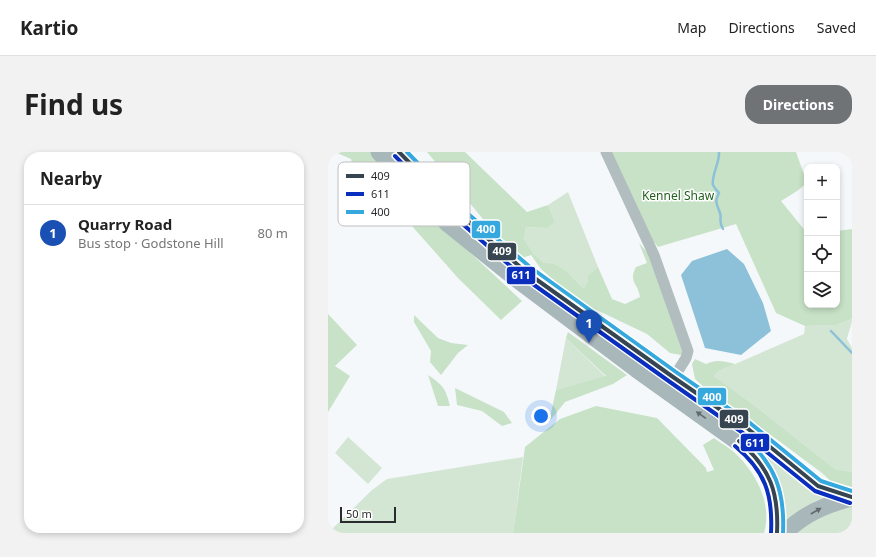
<!DOCTYPE html>
<html lang="en">
<head>
<meta charset="utf-8">
<style>
  body { margin:0; font-family:"Noto Sans",sans-serif; background:#f2f2f2; color:#222 }
  .controls { position:absolute; right:12px; top:12px; display:grid; overflow:hidden; border-radius:8px; box-shadow:0 2px 6px #0003 }
  .controls button { width:36px; height:36px; display:grid; place-items:center; padding:0; border:0; border-bottom:1px solid #e0e0e0; background:#fff; color:#222; font:20px sans-serif }
  .scale { position:absolute; left:12px; bottom:10px; width:56px; box-sizing:border-box; padding-left:4px; border:2px solid #292b2e; border-top:0; font-size:11px; line-height:14px; white-space:nowrap; color:#292b2e; -webkit-text-stroke:3px #fff; paint-order:stroke }
  .you { position:absolute; left:213px; top:264px; width:14px; height:14px; margin:-10px; border:3px solid #fff; border-radius:50%; background:#1a73e8; box-shadow:0 0 0 6px #1a73e833 }
  .badge { display:grid; place-items:center; width:26px; height:26px; border-radius:50%; background:#707376; color:#fff; font-size:13px; font-weight:700 }
  .pin { position:absolute; translate:-50% -33px; filter:drop-shadow(0 1px 2px #0008) }
  .pin::after { content:''; position:absolute; top:21px; width:14px; height:12px; background:inherit; clip-path:polygon(0 0,100% 0,50% 100%) }
  .list { margin:0; padding:0; list-style:none }
  h2 { display:flex; justify-content:space-between; align-items:center; height:52px; margin:0; padding:0 16px; font-size:17px }
  h2 small { font-size:13px; font-weight:400; color:#767676 }
  .list li { display:grid; grid-template-columns:26px 1fr auto; gap:12px; align-items:center; box-sizing:border-box; height:56px; padding:0 16px; border-top:1px solid #e0e0e0 }
  .list b { display:block; font-size:15px; white-space:nowrap }
  .list p { margin:0; font-size:13px; white-space:nowrap; color:#767676 }
  .list em { font-size:13px; font-style:normal; color:#767676 }
  .icon { flex:none; width:22px; height:22px; fill:none; stroke:currentColor; stroke-width:2; stroke-linecap:round; stroke-linejoin:round }
  .map { position:relative; flex:none; width:524px; height:381px; overflow:hidden; border-radius:16px }
  header { display:flex; align-items:center; gap:24px; box-sizing:border-box; height:56px; padding:0 20px; background:#fff; border-bottom:1px solid #e0e0e0 }
  header strong { font-size:19px }
  nav { display:flex; gap:22px; margin-inline-start:auto; font-size:14px }
  .intro { display:flex; align-items:center; justify-content:space-between; box-sizing:border-box; height:96px; padding:0 24px }
  h1 { margin:0; font-size:28px }
  .button { padding:10px 18px; border-radius:16px; background:#707376; color:#fff; font-size:14px; font-weight:700 }
  main { display:flex; gap:24px; padding:0 24px }
  aside { flex:1; background:#fff; border-radius:16px; box-shadow:0 2px 6px #0003 }
  .map>svg:first-child { display:block }
  .green { fill:#d3e5d3 }
  .forest { fill:#c7e2c6 }
  .water { fill:#8dc1d9 }
  .lines { fill:none; stroke-linecap:round; stroke-linejoin:round }
  .stream { stroke:#8dc1d9; stroke-width:2.5 }
  .minor { stroke:#b2bdbf; stroke-width:11 }
  .highway { stroke:#a8b7ba; stroke-width:17 }
  .bus-1-casing { stroke:#fff; stroke-width:7 }
  .bus-2-casing { stroke:#fff; stroke-width:7 }
  .bus-3-casing { stroke:#fff; stroke-width:7 }
  .bus-1 { stroke:#36454f; stroke-width:4 }
  .bus-2 { stroke:#0a2ebe; stroke-width:4 }
  .bus-3 { stroke:#35a9de; stroke-width:4 }
  .oneway { fill:#626a6d }
  .labels { text-anchor:middle; dominant-baseline:central; stroke-width:3; stroke-linejoin:round; paint-order:stroke }
  .park-label { font-size:12px; fill:#215f1c; stroke:#fff }
  .key { fill:#fff; stroke:#bfbfc0; stroke-width:1 }
  .key-label { font-size:11px; fill:#292b2e }
  .line-badge { stroke:#fff; stroke-width:1.5 }
  .badge-label { font-size:11px; text-anchor:middle; font-weight:bold; fill:#fff }
</style>
</head>
<body>
<header>
<strong>Kartio</strong>
<nav><a>Map</a><a>Directions</a><a>Saved</a></nav>
</header>
<div class="intro"><h1>Find us</h1><a class="button">Directions</a></div>
<main>
<aside>
<h2>Nearby<small></small></h2>
<ul class="list">
<li><span class="badge" style="background:#1a4fb4">1</span><div><b>Quarry Road</b><p>Bus stop · Godstone Hill</p></div><em>80 m</em></li>
</ul>
</aside>
<div class="map">
<svg width="524" height="381" viewBox="0 0 524 381">
  <rect width="100%" height="100%" fill="#f5f8fb"/>
  <!-- green -->
  <path class="green" d="M240,40L270,115L260,123V129L257,138C245,127 233,109 216,111L206,102L196,87L198,75L220,76L227,70L220,53Z
    M524,167C524,174 520,180 519,187L524,196V320L507,317L430,256L386,224L391,219L476,182L477,174L508,173Z
    M238,186L278,225L228,238Z
    M379,257L511,346L455,377V347Z
    M20,285L54,316L40,332L7,301Z
    M195,305L185,381H0L44,338L59,327Z
    M524,354V381H466L495,361Z"/>
  <!-- forest -->
  <path class="forest" d="M7,0H45L122,82L194,149L173,168L130,126L44,29L32,50L23,42L28,28L23,7Z
    M99,0H137L199,60L220,53L227,70L220,76L198,75L196,87L206,102L216,111C233,109 245,127 256,137L260,129V123L270,115L284,147L297,152L312,145C310,131 300,130 308,115L319,111L311,91L323,105L358,199L353,203L342,201L319,182L250,149L213,117L203,103L194,106L165,79Z
    M283,0H468L479,31L469,39L453,49L479,81V153H509V79L524,77V167L508,173L477,174L448,161L408,72L330,95L321,84Z
    M0,162L29,193L7,214L22,224L0,260Z
    M86,163L110,186L123,191L140,193L130,201L113,223L102,210L103,199L86,170Z
    M240,180L299,223L285,232L237,250L221,270L228,238L278,224L238,186Z
    M367,207L378,212C388,207 396,209 407,212L391,219L386,224L430,256L507,317L524,320V335L507,333L494,321L451,289L405,256L388,246L367,227L364,212Z
    M100,223C115,233 118,237 122,254H110Z
    M127,236L176,260L184,271L174,274L154,259L129,253Z
    M268,254L329,266L378,316L379,320L386,318L375,293L386,286C394,292 404,297 411,305C430,325 444,353 436,381H185L197,295L232,267Z"/>
  <!-- water -->
  <path class="water" d="M399,97L416,112L435,151L443,179L413,203L377,196L353,123L364,109Z"/>
  <g class="lines">
    <!-- stream -->
    <path class="stream" d="M391,0C392,10 383,24 385,33C386,35 389,39 391,41C386,51 389,52 392,61C394,67 390,68 395,77
      M503,179L524,201"/>
    <!-- minor -->
    <path class="minor" d="M278,0L326,103L360,199L358,206L343,230"/>
    <!-- highway -->
    <path class="highway" d="M51,0L120,72L187,126L308,217L424,300C428,305 433,309 436,315C448,335 451,358 449,381
      M71,0L134,64L198,120L345,225L419,276L490,334L524,345
      M457,381C475,362 499,352 524,346"/>
    <!-- bus-1 casing -->
    <g class="bus-1-casing">
      <path id="bus-1" d="M71,0L134,64L198,120L345,225L419,276L490,334L524,345
        M411,289C442,316 451,340 449,381"/>
    </g>
    <!-- bus-2 casing -->
    <g class="bus-2-casing">
      <path id="bus-2" d="M67,4L130,68L195,125L342,230L415,281L487,339L522,351
        M407,294C437,319 445,342 443,381"/>
    </g>
    <!-- bus-3 casing -->
    <g class="bus-3-casing">
      <path id="bus-3" d="M79,0L138,60L202,115L348,220L422,271L493,329L524,339
        M415,284C447,312 457,339 455,381"/>
    </g>
    <!-- bus-1 -->
    <use href="#bus-1" class="bus-1"/>
    <!-- bus-2 -->
    <use href="#bus-2" class="bus-2"/>
    <!-- bus-3 -->
    <use href="#bus-3" class="bus-3"/>
  </g>
  <!-- one-way arrows -->
  <defs><path id="oneway-solid" d="M-6-.8H1V-3.2L6.5 0L1 3.2V.8H-6Z"/></defs>
  <g class="oneway">
    <use href="#oneway-solid" transform="translate(373 263) rotate(-145)"/>
    <use href="#oneway-solid" transform="translate(488 359) rotate(-30)"/>
  </g>
  <g class="labels">
    <!-- park labels -->
    <g class="park-label">
      <text x="350" y="43">Kennel Shaw</text>
    </g>
  </g>
  <!-- legend -->
  <rect x="10" y="10" width="132" height="64" rx="6" class="key"/>
  <rect x="18" y="22" width="18" height="4" fill="#36454f"/>
  <rect x="18" y="40" width="18" height="4" fill="#0a2ebe"/>
  <rect x="18" y="58" width="18" height="4" fill="#35a9de"/>
  <g class="key-label">
    <text x="43" y="28">409</text>
    <text x="43" y="46">611</text>
    <text x="43" y="64">400</text>
  </g>
  <g class="line-badge">
    <rect x="143" y="68" width="30" height="19" rx="4" fill="#35a9de"/>
    <rect x="159" y="90" width="30" height="19" rx="4" fill="#36454f"/>
    <rect x="178" y="114" width="30" height="19" rx="4" fill="#0a2ebe"/>
    <rect x="369" y="235" width="30" height="19" rx="4" fill="#35a9de"/>
    <rect x="391" y="257" width="30" height="20" rx="4" fill="#36454f"/>
    <rect x="412" y="281" width="30" height="19" rx="4" fill="#0a2ebe"/>
  </g>
  <g class="badge-label">
    <text x="158" y="81">400</text>
    <text x="174" y="103">409</text>
    <text x="193" y="127">611</text>
    <text x="384" y="249">400</text>
    <text x="406" y="271">409</text>
    <text x="427" y="295">611</text>
  </g>
</svg>
<div class="controls">
<button>+</button>
<button>−</button>
<button><svg class="icon" aria-label="locate" viewBox="0 0 24 24"><circle cx="12" cy="12" r="6"/><path d="M12 2v4M12 18v4M2 12h4M18 12h4"/></svg></button>
<button><svg class="icon" aria-label="layers" viewBox="0 0 24 24"><path d="M12 4l9 5-9 5-9-5zM3 14l9 5 9-5"/></svg></button>
</div>
<div class="scale">50 m</div>
<div class="you"></div>
<div class="pin badge" style="left:261px;top:191px;background:#1a4fb4">1</div>
</div>
</main>
</body>
</html>
